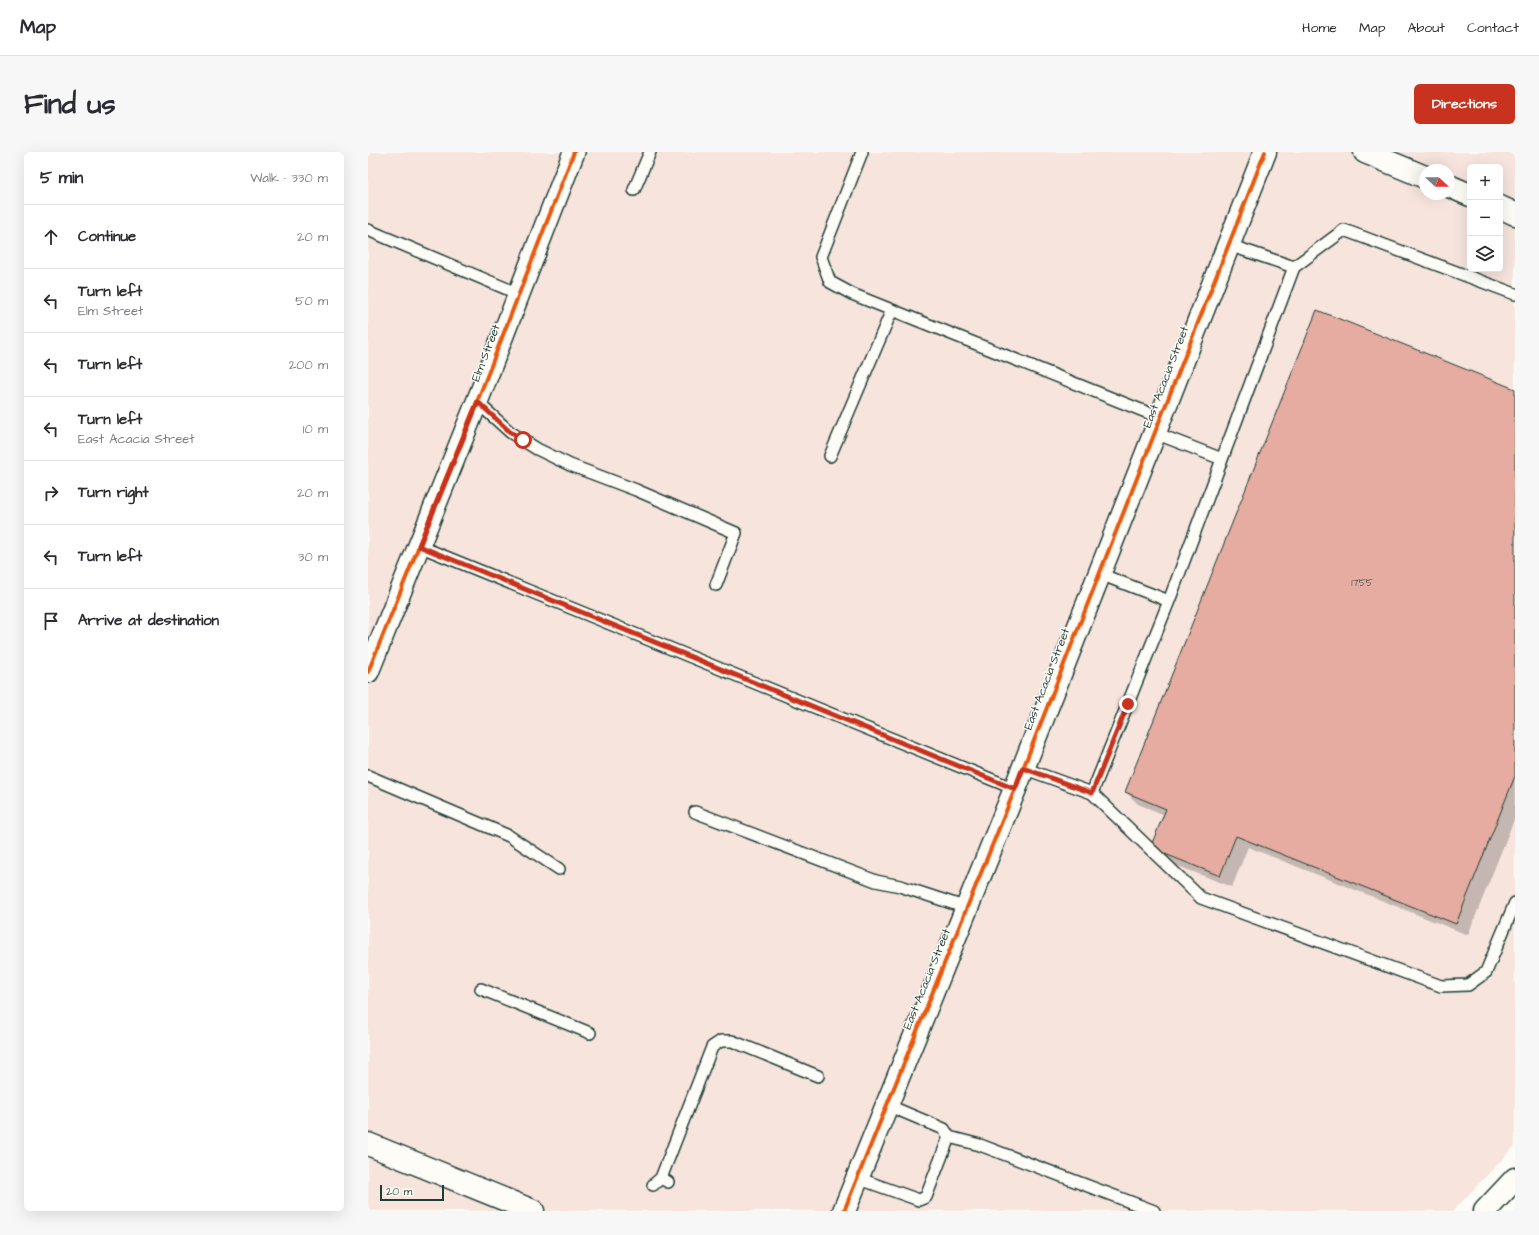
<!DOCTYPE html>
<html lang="en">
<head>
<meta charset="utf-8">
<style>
  body { margin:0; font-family:"Architects Daughter",sans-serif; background:#f7f7f7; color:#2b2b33 }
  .controls { position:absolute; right:12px; top:12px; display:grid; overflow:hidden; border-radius:6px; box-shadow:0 4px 16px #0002 }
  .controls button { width:36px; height:36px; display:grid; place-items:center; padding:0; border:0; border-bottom:1px solid #e1e1e2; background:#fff; color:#2b2b33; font:20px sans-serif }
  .compass { position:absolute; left:1051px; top:12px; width:36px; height:36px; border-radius:50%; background:#fff; box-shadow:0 4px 16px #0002; rotate:112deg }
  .scale { position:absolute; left:12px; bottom:10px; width:64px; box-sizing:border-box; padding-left:4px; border:2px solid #1f3d34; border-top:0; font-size:11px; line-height:14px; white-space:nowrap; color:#1f3d34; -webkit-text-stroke:3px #fdfcf7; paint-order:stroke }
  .stop { position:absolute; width:12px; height:12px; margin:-9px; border:3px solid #c8321e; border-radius:50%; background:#fff }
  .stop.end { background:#c8321e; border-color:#fff; box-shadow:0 1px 4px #0008 }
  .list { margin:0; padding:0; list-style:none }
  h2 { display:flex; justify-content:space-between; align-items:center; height:52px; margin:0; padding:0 16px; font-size:17px }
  h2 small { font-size:13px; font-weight:400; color:#7c7c81 }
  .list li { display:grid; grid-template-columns:26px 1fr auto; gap:12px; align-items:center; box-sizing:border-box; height:64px; padding:0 16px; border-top:1px solid #e1e1e2 }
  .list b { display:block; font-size:15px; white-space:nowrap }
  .list p { margin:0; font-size:13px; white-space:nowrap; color:#7c7c81 }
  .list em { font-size:13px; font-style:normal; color:#7c7c81 }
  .icon { flex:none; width:22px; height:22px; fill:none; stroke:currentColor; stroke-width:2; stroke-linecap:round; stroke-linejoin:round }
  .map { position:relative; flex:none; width:1147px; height:1059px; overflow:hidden; border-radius:6px }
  header { display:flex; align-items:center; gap:24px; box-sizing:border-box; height:56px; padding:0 20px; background:#fff; border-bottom:1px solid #e1e1e2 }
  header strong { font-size:19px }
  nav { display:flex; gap:22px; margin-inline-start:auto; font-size:14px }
  .intro { display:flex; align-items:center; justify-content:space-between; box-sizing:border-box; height:96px; padding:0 24px }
  h1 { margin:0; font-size:28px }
  .button { padding:10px 18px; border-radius:6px; background:#c8321e; color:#fff; font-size:14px; font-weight:700 }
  main { display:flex; gap:24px; padding:0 24px }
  aside { flex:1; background:#fff; border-radius:6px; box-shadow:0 4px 16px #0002 }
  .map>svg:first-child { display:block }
  .built { fill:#f6e4dd; fill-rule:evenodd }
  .shadow { fill:#0003 }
  .building { fill:#e6aca1; stroke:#1f3d34 }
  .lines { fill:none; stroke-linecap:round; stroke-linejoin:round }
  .lane-casing { stroke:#1f3d34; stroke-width:14 }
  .street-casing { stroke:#1f3d34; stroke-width:24 }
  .secondary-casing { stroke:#1f3d34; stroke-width:25 }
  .primary-casing { stroke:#1f3d34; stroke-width:25 }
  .lane { stroke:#fdfcf7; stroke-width:11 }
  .street { stroke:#fdfcf7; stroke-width:21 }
  .secondary { stroke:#fdfcf7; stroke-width:22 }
  .primary { stroke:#fdfcf7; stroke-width:22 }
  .cycleway-casing { stroke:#fdfcf7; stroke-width:6 }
  .cycleway { stroke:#e8590c; stroke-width:4 }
  .route { stroke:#c8321e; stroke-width:5 }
  .labels { text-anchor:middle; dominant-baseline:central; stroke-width:3; stroke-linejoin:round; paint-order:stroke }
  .number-label { font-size:10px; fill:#51594f }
  .street-label { font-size:12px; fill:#1f3d34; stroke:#fdfcf7 }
</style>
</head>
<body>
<header>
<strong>Map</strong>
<nav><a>Home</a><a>Map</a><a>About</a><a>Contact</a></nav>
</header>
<div class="intro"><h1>Find us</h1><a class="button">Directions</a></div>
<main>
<aside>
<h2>5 min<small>Walk · 330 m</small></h2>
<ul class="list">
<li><svg class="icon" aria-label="ahead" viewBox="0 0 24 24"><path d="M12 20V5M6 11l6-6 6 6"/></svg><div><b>Continue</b></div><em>20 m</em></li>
<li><svg class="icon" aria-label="left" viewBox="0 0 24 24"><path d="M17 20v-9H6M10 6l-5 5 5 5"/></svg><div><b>Turn left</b><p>Elm Street</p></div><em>50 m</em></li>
<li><svg class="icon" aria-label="left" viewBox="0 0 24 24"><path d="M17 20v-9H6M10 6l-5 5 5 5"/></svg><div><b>Turn left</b></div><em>200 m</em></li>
<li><svg class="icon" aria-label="left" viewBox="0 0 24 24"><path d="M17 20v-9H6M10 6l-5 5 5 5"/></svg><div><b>Turn left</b><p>East Acacia Street</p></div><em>10 m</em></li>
<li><svg class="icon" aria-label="right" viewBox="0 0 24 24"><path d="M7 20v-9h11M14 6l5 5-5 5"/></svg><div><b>Turn right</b></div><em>20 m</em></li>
<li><svg class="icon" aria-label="left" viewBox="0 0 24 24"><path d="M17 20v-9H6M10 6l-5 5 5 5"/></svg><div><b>Turn left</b></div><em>30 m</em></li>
<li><svg class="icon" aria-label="arrive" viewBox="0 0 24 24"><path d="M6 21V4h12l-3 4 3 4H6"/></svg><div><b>Arrive at destination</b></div></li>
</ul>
</aside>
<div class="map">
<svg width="1147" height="1059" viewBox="0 0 1147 1059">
  <rect width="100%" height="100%" fill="#fdfcf7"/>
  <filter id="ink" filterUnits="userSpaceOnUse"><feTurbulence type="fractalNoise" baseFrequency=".025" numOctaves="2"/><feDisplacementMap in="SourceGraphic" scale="8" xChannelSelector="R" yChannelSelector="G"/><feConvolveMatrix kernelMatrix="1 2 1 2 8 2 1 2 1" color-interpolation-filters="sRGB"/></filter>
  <g filter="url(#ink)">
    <!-- built -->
    <path class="built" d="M0,0H1147V994L1085,1059H0ZM1102,15H1132V117H1102ZM1057,18H1081V42H1057Z"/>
    <!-- shadow -->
    <path class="shadow" d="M1147,238V665L1100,783L880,695L864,735L795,708L783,696L797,663L770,652L758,640Z"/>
    <!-- building -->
    <path class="building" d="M949,158L1147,237V624L1088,772L868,684L852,724L782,696L798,657L757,640Z"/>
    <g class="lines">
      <!-- lane casing -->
      <g class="lane-casing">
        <path id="lane" d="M494,0L453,105L462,130L484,142L793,266
          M266,38L282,0
          M0,78L151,142
          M861,93L926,115
          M109,250L142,280L169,297L202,313L268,338L368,381L348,433
          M787,281L854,307
          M462,304L524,158
          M51,394L647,637
          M732,422L801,449
          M655,616L724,641L833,746L1073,834L1100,833L1118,820L1147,751
          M0,624L141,684L191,717
          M724,641L801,449L926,115L976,78L1147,142
          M327,660L508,729L532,734L599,756
          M113,837L222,881
          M581,985L612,993L786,1059
          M293,1026L344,895L353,889H364L450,924
          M489,1026L551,1048L558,1045L581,985L576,977L519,953
          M285,1033L293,1026L300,1030"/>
      </g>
      <!-- street casing -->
      <g class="street-casing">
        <path id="street" d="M0,520L109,250L206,0"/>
      </g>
      <!-- secondary casing -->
      <g class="secondary-casing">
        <path id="secondary" d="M997,0L1057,25
          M1081,34L1102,43
          M1132,55L1147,62
          M0,992L165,1059
          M476,1059L647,637L897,0"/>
      </g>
      <!-- primary casing -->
      <g class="primary-casing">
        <path id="primary" d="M1117,1059L1147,1027"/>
      </g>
      <!-- lane -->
      <use href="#lane" class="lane"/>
      <!-- street -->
      <use href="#street" class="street"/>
      <!-- secondary -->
      <use href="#secondary" class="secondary"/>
      <!-- primary -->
      <use href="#primary" class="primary"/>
      <!-- cycleway casing -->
      <g class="cycleway-casing">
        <path id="cycleway" d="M0,520L109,250L206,0
          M476,1059L647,637L897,0"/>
      </g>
      <!-- cycleway -->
      <use href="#cycleway" class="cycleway"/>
    </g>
  </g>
  <g class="lines" filter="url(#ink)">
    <!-- route -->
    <path class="route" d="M155,288L142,280L110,250L51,394L647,637L655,616L724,641L760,552"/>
  </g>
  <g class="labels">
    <!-- number labels -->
    <g class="number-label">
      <text x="994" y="431">1755</text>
    </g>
    <!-- street labels -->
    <g class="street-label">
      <text transform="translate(118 201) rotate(-69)">Elm Street</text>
      <text transform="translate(798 225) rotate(-69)">East Acacia Street</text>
      <text transform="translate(679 527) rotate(-69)">East Acacia Street</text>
      <text transform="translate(559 827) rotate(-68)">East Acacia Street</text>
    </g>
  </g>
</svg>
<div class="controls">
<button>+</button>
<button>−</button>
<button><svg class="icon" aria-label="layers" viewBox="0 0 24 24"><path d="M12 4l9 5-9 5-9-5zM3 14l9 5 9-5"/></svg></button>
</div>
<svg class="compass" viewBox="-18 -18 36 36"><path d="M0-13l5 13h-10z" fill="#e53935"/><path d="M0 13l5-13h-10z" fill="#7c7c81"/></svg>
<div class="scale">20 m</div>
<div class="stop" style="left:155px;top:288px"></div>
<div class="stop end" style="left:760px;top:552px"></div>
</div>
</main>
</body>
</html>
